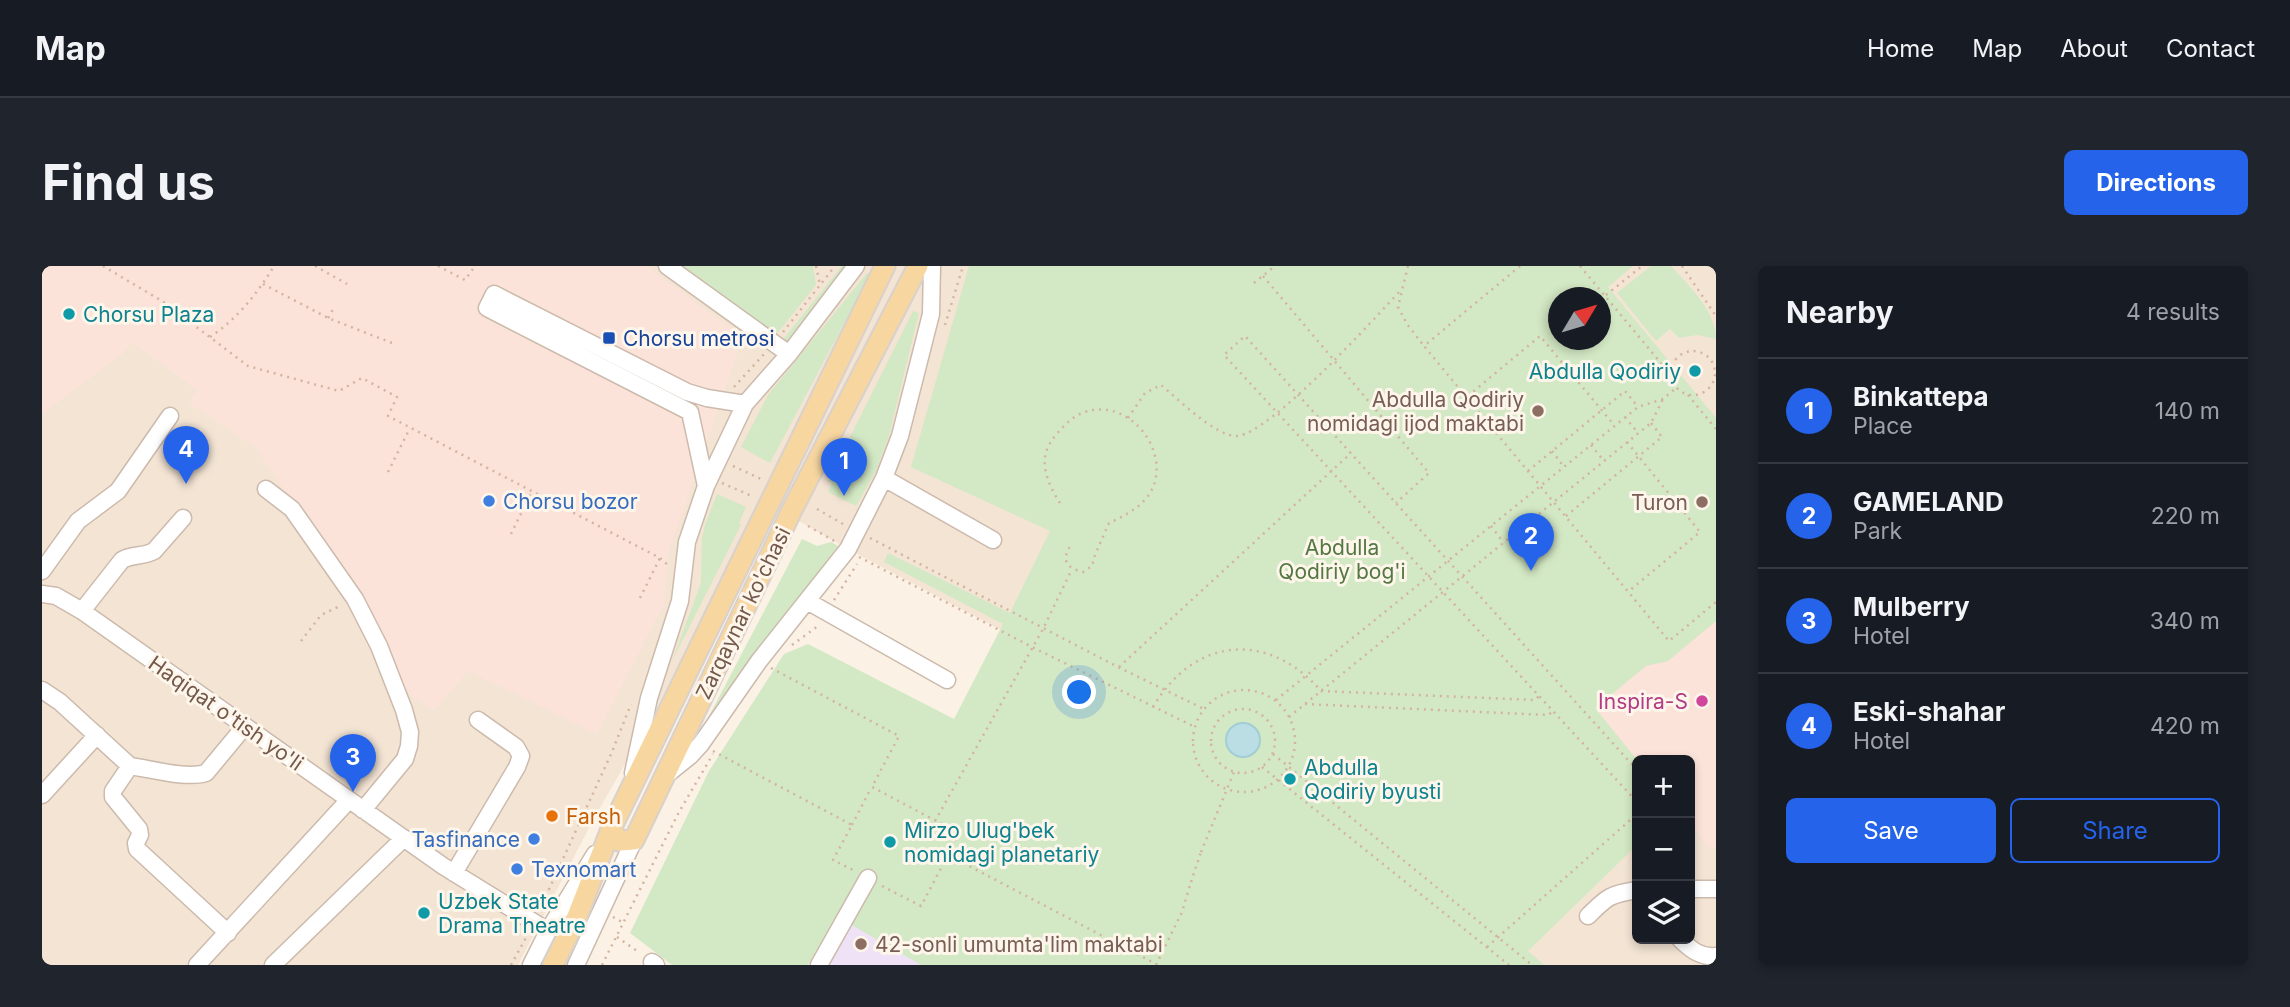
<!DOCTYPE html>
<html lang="en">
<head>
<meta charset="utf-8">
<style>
  body { margin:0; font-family:Inter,sans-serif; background:#20242c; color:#f1f3f6 }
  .controls { position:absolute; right:21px; bottom:21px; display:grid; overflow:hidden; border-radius:10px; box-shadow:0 4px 10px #0003 }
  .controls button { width:63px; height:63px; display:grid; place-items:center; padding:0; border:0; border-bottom:2px solid #363941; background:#171b24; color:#f1f3f6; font:35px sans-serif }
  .compass { position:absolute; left:1506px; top:21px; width:63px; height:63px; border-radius:50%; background:#171b24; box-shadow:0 4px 10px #0003; rotate:52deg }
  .you { position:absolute; left:1038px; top:427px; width:24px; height:24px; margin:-18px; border:5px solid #fff; border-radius:50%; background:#1a73e8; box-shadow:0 0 0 10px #1a73e833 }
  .badge { display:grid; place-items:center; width:46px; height:46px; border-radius:50%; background:#2563eb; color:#fff; font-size:23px; font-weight:700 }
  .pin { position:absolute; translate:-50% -58px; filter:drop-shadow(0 2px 4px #0008) }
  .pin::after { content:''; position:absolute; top:37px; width:24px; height:21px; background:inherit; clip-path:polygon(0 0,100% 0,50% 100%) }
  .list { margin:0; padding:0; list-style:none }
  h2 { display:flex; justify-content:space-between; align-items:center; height:91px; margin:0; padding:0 28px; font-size:30px }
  h2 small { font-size:23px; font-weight:400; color:#9ea1a6 }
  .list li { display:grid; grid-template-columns:46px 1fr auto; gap:21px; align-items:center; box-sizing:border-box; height:105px; padding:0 28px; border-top:2px solid #363941 }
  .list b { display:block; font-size:26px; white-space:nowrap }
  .list p { margin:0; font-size:23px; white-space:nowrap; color:#9ea1a6 }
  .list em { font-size:23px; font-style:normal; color:#9ea1a6 }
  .actions { display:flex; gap:14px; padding:21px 28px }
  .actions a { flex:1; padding:16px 0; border:2px solid #2563eb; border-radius:10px; text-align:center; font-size:24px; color:#2563eb }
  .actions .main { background:#2563eb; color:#fff }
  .icon { flex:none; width:38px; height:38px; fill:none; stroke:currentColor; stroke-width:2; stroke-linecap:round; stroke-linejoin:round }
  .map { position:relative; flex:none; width:1674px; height:699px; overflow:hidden; border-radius:10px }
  header { display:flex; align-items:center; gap:42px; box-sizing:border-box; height:98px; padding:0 35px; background:#171b24; border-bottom:2px solid #363941 }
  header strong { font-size:33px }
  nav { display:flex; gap:38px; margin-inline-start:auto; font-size:24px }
  .intro { display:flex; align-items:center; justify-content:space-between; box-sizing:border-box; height:168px; padding:0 42px }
  h1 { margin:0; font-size:49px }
  .button { padding:18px 32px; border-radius:10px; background:#2563eb; color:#fff; font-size:24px; font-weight:700 }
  main { display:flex; gap:42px; padding:0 42px }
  aside { flex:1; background:#171b24; border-radius:10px; box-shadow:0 4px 10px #0003 }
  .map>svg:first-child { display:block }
  .residential { fill:#f3e4d4; fill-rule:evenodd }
  .commercial { fill:#fbe3d9 }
  .education { fill:#efe2f7 }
  .green { fill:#d3e8c4; fill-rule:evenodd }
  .water { fill:#badee4; stroke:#a1ced5; stroke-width:2 }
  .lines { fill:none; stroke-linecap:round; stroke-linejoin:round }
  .minor-casing { stroke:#ccbaac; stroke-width:19 }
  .major-casing { stroke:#d8d1cd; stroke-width:23 }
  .path { stroke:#d4b4a1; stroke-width:2.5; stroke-dasharray:2 5; stroke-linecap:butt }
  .minor { stroke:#fff; stroke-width:16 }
  .major { stroke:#f7d6a0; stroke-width:19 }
  .path-bridge { stroke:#d4b4a1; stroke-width:2.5; stroke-dasharray:2 5; stroke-linecap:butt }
  .culture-dot { fill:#0f9aa8; stroke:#fef6eb; stroke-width:2.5 }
  .transit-dot { fill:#1a4fb4; stroke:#fef6eb; stroke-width:2.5 }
  .education-dot { fill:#8d6e63; stroke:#fef6eb; stroke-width:2.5 }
  .shop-dot { fill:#3f7fe0; stroke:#fef6eb; stroke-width:2.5 }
  .hotel-dot { fill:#d1479c; stroke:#fef6eb; stroke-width:2.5 }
  .food-dot { fill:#e8710a; stroke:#fef6eb; stroke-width:2.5 }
  .labels { text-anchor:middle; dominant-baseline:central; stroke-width:6; stroke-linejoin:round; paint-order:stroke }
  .culture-label { font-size:21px; fill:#0d838f; stroke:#fef6eb; text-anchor:start }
  .transit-label { font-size:21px; fill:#164399; stroke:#fef6eb; text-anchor:start }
  .education-label { font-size:21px; fill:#785e54; stroke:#fef6eb; text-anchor:end }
  .shop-label { font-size:21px; fill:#366cbe; stroke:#fef6eb; text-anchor:start }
  .park-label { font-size:21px; fill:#547843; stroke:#fef6eb }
  .street-label { font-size:21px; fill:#73594b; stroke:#fef6eb }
  .hotel-label { font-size:21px; fill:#b23c85; stroke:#fef6eb; text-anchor:end }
  .food-label { font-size:21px; fill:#c56008; stroke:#fef6eb; text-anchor:start }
</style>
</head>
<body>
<header>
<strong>Map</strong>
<nav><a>Home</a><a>Map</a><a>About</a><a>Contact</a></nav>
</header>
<div class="intro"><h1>Find us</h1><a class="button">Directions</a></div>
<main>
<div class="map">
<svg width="1674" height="699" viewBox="0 0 1674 699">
  <rect width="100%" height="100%" fill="#fbf2e5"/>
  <!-- residential -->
  <path class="residential" d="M0,0H1674V699H1468L991,381L806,283L720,234L612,447L550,556L476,699H0ZM1517,32H1559V74H1517ZM1595,494H1648V673H1595Z"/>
  <!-- commercial -->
  <path class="commercial" d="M0,0H604L701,71L626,288L622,338L555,468L426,405L392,445L367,428L319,335L213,181L147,137L155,124L89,76L80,88L0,148Z
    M1674,355V581L1667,582L1648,558V494H1595L1553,442L1604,400L1626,395Z"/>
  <!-- education -->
  <path class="education" d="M805,656L880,699H784Z"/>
  <!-- green -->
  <path class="green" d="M633,0H771L774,19L733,70Z
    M800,0H807L744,79L739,76Z
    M927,0H1591L1566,21L1674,152V355L1626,395L1604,400L1553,442L1595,494V579L1486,685L1502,699H879L794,650L766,699H630L588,667L667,505L742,388L766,378L912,453L961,358L842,296L846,287L968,347L1008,265L869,201ZM1517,32H1559V74H1517Z
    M1609,0H1629C1647,20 1674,45 1674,73L1655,69L1637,72L1628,63L1614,75L1575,27Z
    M825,7L828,9L814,35L728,197L699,181L726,129Z
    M871,45L877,47L847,170L834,205L814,240L786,226L790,217L786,215Z
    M675,228L704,241L697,257L699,259L630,395L659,317L660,272L663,259Z
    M760,273L775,280L789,276L796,280L666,452Z"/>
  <!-- water -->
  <path class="water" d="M1184 474a17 17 0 1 1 34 0a17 17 0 1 1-34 0Z"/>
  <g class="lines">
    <!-- minor casing -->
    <g class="minor-casing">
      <path id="minor" d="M625,0L747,88
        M842,212L951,274
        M664,220L648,146L445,42L452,28L645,126L665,132L703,138
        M224,223L250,243L313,333L337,380L362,444L368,466L367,480L363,493L321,544
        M0,305L36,255L76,225L128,150
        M0,328L14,330L40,345L401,600L506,665
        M765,335L905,414
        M40,345L80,294C90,288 101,291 112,285L141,252
        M0,424L18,436L88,500
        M591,507L607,432L638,335L645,276L664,220L703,138L747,88L814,0
        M623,510L648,490L659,478L717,395L806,283L842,212L858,170L889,48L890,0
        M0,529L55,469
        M412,607L475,501L479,490L474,481L436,454
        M1648,623H1674
        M1546,650C1565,631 1568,628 1595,624
        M186,667L95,583L94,577L98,569L97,563L71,531V525L88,500C109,503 144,513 164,507L203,460
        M1638,673C1648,683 1659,692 1674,690
        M610,696L614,699
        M155,699L306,535
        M231,699L362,572
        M489,699L506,665L553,588
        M534,699L592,574
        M777,699L826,612"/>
    </g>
    <!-- major casing -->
    <g class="major-casing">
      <path id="major" d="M569,563L577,575L592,574L751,242L876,0
        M511,699L534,653L569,563L843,0"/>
    </g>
    <!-- path -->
    <path class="path" d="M61,0L120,35L206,100L297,125L320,112L355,131L346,150L618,292L627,300
      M273,0L305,18
      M396,0L423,14L433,0
      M774,0L778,19
      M1366,0L1356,41L1365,58L1382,80
      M1478,0L1382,80L1627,375L1674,336
      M1538,0L1628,108
      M1640,0L1674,50
      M1221,10L1387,207L1354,237
      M1212,17L1233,0
      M221,18L286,52L350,77
      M1564,29L1600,0
      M286,52L293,40
      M903,59L921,0
      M741,66L793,0
      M168,71C195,53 215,28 232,0
      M1629 107a22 22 0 1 1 44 0a22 22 0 1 1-44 0Z
      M692,121L723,87
      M1646,129L1674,163
      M1426,130L1498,70L1572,159
      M1583,151L1596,167
      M1086,152L1103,127L1119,119C1135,132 1174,171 1195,170C1229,167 1332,53 1359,24
      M1585,176L1658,266L1587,325L1588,326
      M1549,179L1562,195
      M1510,185L1522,201
      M691,200L719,213
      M1486,205L1583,125L1596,141
      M346,206L368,162
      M680,217L712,231
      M1018,237C1004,215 994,191 1014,169C1022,159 1031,150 1043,146C1089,130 1134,191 1106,230C1096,243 1082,250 1067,257L1053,289L1050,300L1041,306C1024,302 1019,294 1029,279
      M775,243L801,258
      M1524,250L1620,171L1609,157
      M766,260L794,276
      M1449,260L1462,277
      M469,268L490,225
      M828,272L1076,401L1162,443
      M817,291L990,381L1153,461
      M598,332L618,292
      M792,334L815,298
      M259,375L279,349L300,339
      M750,379L776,360
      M1077,401L1309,187
      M729,402L857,470L830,521L917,567L906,589L1116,699
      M1151 475a51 51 0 1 1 102 0a51 51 0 1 1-102 0Z
      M1234,434L1596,141L1621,133L1634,122
      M1263,438L1506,449L1510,446
      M1111,441C1152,371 1226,364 1279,425L1493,434L1497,430
      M1169 475a32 32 0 1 1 64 0a32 32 0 1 1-64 0Z
      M1247,451L1609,157L1621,133
      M671,485L810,559L791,594L813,605
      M1231,488L1490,699
      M1220,501L1467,699
      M1595,504L1203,70L1182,89L1595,536
      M893,555L1001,363L1030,303
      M810,559L829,522
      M1159,586L1192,506
      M840,620L879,640L906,589
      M498,643L570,486L589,438
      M571,651L582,657
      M575,671L598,687
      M1445,681L1595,548
      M469,699L486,668
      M560,699L637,546L671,488
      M1114,699L1140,646L1149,616"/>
    <!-- minor -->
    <use href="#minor" class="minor"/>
    <!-- major -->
    <use href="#major" class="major"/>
    <!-- path-bridge -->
    <path class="path-bridge" d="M1149,616L1159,586"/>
  </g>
  <!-- markers -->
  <g class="culture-dot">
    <circle cx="27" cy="48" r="7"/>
    <circle cx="1653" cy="105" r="7"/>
    <circle cx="1248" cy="513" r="7"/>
    <circle cx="848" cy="576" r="7"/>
    <circle cx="382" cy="647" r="7"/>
  </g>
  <rect class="transit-dot" x="560" y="65" width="14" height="14" rx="3.5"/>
  <g class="education-dot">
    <circle cx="1496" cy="145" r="7"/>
    <circle cx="1660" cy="236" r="7"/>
    <circle cx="819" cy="678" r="7"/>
  </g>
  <g class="shop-dot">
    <circle cx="447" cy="235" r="7"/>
    <circle cx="492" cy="573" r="7"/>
    <circle cx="475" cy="603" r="7"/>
  </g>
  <circle class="hotel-dot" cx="1660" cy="435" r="7"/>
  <circle class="food-dot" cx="510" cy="550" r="7"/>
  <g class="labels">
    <!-- culture labels -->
    <g class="culture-label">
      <text x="41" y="48">Chorsu Plaza</text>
      <text x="1639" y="105" text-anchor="end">Abdulla Qodiriy</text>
      <text x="1262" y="501">Abdulla<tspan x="1262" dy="24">Qodiriy byusti</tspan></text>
      <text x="862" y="564">Mirzo Ulug'bek<tspan x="862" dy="24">nomidagi planetariy</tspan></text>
      <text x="396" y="635">Uzbek State<tspan x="396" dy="24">Drama Theatre</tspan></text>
    </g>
    <!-- transit labels -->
    <g class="transit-label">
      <text x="581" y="72">Chorsu metrosi</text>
    </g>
    <!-- education labels -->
    <g class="education-label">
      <text x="1482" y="133">Abdulla Qodiriy<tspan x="1482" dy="24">nomidagi ijod maktabi</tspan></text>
      <text x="1646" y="236">Turon</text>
      <text x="833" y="678" text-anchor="start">42-sonli umumta'lim maktabi</text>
    </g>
    <!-- shop labels -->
    <g class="shop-label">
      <text x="461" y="235">Chorsu bozor</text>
      <text x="478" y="573" text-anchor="end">Tasfinance</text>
      <text x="489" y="603">Texnomart</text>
    </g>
    <!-- park labels -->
    <g class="park-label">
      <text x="1300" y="281">Abdulla<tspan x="1300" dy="24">Qodiriy bog'i</tspan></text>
    </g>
    <!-- street labels -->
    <g class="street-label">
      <text transform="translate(701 347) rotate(-64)">Zarqaynar ko'chasi</text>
      <text transform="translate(184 447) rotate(35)">Haqiqat o'tish yo'li</text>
    </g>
    <!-- hotel labels -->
    <g class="hotel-label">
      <text x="1646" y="435">Inspira-S</text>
    </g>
    <!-- food labels -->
    <g class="food-label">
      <text x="524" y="550">Farsh</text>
    </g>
  </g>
</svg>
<div class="controls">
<button>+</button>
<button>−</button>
<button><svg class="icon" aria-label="layers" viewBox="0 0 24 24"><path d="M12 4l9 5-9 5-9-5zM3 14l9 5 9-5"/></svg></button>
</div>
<svg class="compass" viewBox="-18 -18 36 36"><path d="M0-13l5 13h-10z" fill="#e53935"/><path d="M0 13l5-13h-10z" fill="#9ea1a6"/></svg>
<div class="you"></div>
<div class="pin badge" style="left:802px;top:230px">1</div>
<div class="pin badge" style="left:1489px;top:305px">2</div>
<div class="pin badge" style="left:311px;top:526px">3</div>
<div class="pin badge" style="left:144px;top:218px">4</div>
</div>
<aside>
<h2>Nearby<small>4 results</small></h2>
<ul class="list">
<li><span class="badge">1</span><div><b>Binkattepa</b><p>Place</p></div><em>140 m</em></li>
<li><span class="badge">2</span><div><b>GAMELAND</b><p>Park</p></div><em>220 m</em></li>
<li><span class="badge">3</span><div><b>Mulberry</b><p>Hotel</p></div><em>340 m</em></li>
<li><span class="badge">4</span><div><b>Eski-shahar</b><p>Hotel</p></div><em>420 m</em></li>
</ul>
<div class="actions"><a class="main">Save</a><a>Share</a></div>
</aside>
</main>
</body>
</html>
